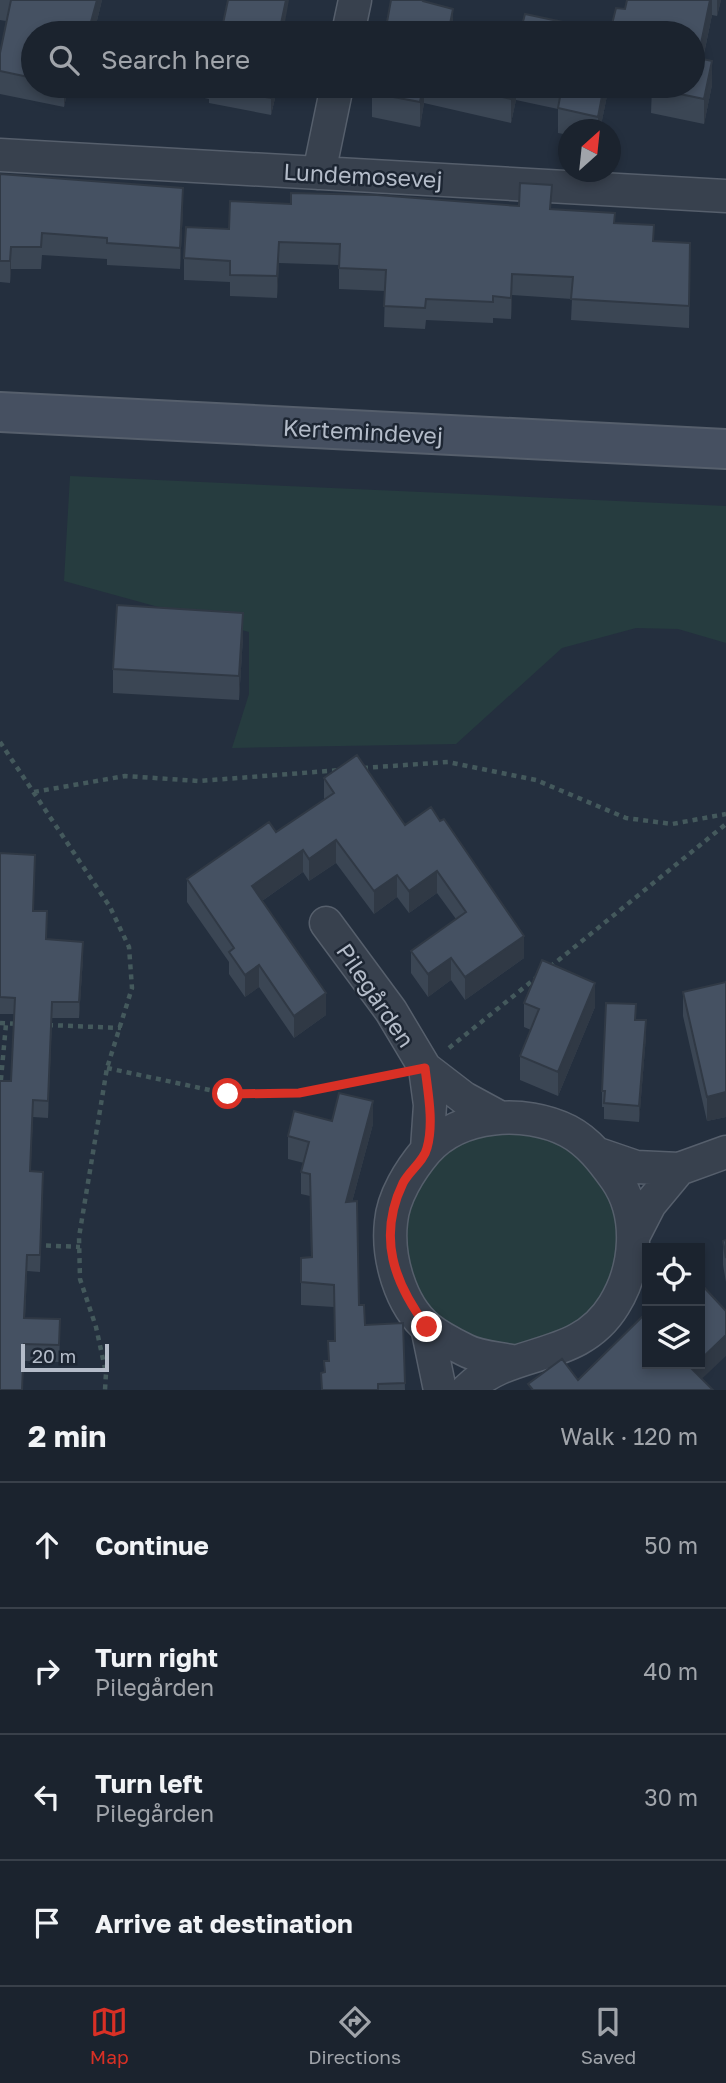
<!DOCTYPE html>
<html lang="en">
<head>
<meta charset="utf-8">
<style>
  body { margin:0; font-family:"Golos Text",sans-serif; background:#282f3a; color:#f1f3f6 }
  .controls { position:absolute; right:21px; bottom:21px; display:grid; overflow:hidden; border-radius:0px; box-shadow:0 4px 10px #0003 }
  .controls button { width:63px; height:63px; display:grid; place-items:center; padding:0; border:0; border-bottom:2px solid #39404a; background:#1b232e; color:#f1f3f6; font:35px sans-serif }
  .compass { position:absolute; left:558px; top:119px; width:63px; height:63px; border-radius:50%; background:#1b232e; box-shadow:0 4px 10px #0003; rotate:27deg }
  .scale { position:absolute; left:21px; bottom:18px; width:88px; box-sizing:border-box; padding-left:7px; border:4px solid #b4bcc9; border-top:0; font-size:19px; line-height:24px; white-space:nowrap; color:#b4bcc9; -webkit-text-stroke:5px #1d2633; paint-order:stroke }
  .stop { position:absolute; width:21px; height:21px; margin:-16px; border:5px solid #d93025; border-radius:50%; background:#fff }
  .stop.end { background:#d93025; border-color:#fff; box-shadow:0 2px 7px #0008 }
  .list { margin:0; padding:0; list-style:none }
  h2 { display:flex; justify-content:space-between; align-items:center; height:91px; margin:0; padding:0 28px; font-size:30px }
  h2 small { font-size:23px; font-weight:400; color:#a0a4aa }
  .list li { display:grid; grid-template-columns:46px 1fr auto; gap:21px; align-items:center; box-sizing:border-box; height:126px; padding:0 28px; border-top:2px solid #39404a }
  .list b { display:block; font-size:26px; white-space:nowrap }
  .list p { margin:0; font-size:23px; white-space:nowrap; color:#a0a4aa }
  .list em { font-size:23px; font-style:normal; color:#a0a4aa }
  .icon { flex:none; width:38px; height:38px; fill:none; stroke:currentColor; stroke-width:2; stroke-linecap:round; stroke-linejoin:round }
  .map { position:relative; flex:none; width:726px; height:1390px; overflow:hidden }
  .search { position:absolute; background:#1b232e; box-shadow:0 4px 10px #0003; left:21px; right:21px; top:21px; height:77px; display:flex; align-items:center; gap:18px; box-sizing:border-box; padding:0 24px; border-radius:38px; color:#a0a4aa; font-size:26px }
  .sheet { height:595px; background:#1b232e }
  nav { display:flex; justify-content:space-around; align-items:center; box-sizing:border-box; height:98px; border-top:2px solid #39404a; background:#1b232e; font-size:19px; color:#a0a4aa }
  nav a { display:grid; justify-items:center; gap:4px }
  nav .on { color:#d93025 }
  .map>svg:first-child { display:block }
  .green { fill:#263c3f }
  .lines { fill:none; stroke-linecap:round; stroke-linejoin:round }
  .minor-casing { stroke:#565f6c; stroke-width:35 }
  .secondary-casing { stroke:#565f6c; stroke-width:42 }
  .path { stroke:#44595c; stroke-width:4.5; stroke-dasharray:5 5; stroke-linecap:butt }
  .minor { stroke:#38414e; stroke-width:32 }
  .secondary { stroke:#465061; stroke-width:38 }
  .wall { fill:#3b4654 }
  .shaded-wall { fill:#303945 }
  .building { fill:#455162; stroke:#303945; stroke-width:2 }
  .route { stroke:#d93025; stroke-width:9 }
  .labels { text-anchor:middle; dominant-baseline:central; stroke-width:5; stroke-linejoin:round; paint-order:stroke }
  .street-label { font-size:23px; fill:#b4bcc9; stroke:#1d2633 }
</style>
</head>
<body>
<div class="map">
<svg width="726" height="1390" viewBox="0 0 726 1390">
  <rect width="100%" height="100%" fill="#242f3e"/>
  <!-- green -->
  <path class="green" d="M70,476L726,506V643L678,629L636,628L562,648L456,744L232,748L249,694V632L64,581Z
    M403 1239a109 109 0 1 1 218 0a109 109 0 1 1-218 0Z"/>
  <g class="lines">
    <!-- minor casing -->
    <g class="minor-casing">
      <path id="minor" d="M348,33L355,0
        M0,155L726,196
        M319,173L337,86
        M326,923L391,1011L425,1068L430,1105L427,1149
        M425,1068L464,1098L499,1117
        M598,1154L636,1167L679,1169L726,1152
        M634,1235L650,1204L679,1169
        M427,1327L440,1390
        M467,1390C511,1346 578,1364 614,1305C637,1268 641,1215 616,1179C603,1161 589,1142 568,1131C525,1109 459,1113 426,1151C410,1170 393,1197 391,1222C387,1257 400,1305 428,1328C438,1336 453,1344 465,1350C478,1357 496,1358 511,1361"/>
    </g>
    <!-- secondary casing -->
    <g class="secondary-casing">
      <path id="secondary" d="M0,412L726,449"/>
    </g>
    <!-- path -->
    <path class="path" d="M0,742L110,907L129,947L132,988L107,1068L79,1237L80,1279L96,1327L106,1373L105,1390
      M363,768L448,762L536,780L626,818L672,824L726,814
      M34,792L125,776L199,781L341,770
      M550,967L726,824
      M0,1023L18,1024
      M48,1025L121,1028
      M449,1048L537,977
      M107,1068L228,1094L299,1093L395,1074
      M0,1090L6,1024
      M36,1245L80,1247"/>
    <!-- minor -->
    <use href="#minor" class="minor"/>
    <!-- secondary -->
    <use href="#secondary" class="secondary"/>
  </g>
  <!-- wall -->
  <path class="wall" d="M0,0H102L94,33H33V86H81L78,95L67,93L64,107L0,94V53L6,21L0,20Z
    M627,0H721L717,16L712,15L703,59L712,85L704,124L651,113L652,87L646,86H693L610,32L625,9Z
    M196,86H278L271,115L209,103V99L196,96Z
    M374,86H609L600,130H569V135L558,133V109L516,100L511,123L424,103L420,127L372,117V93Z
    M0,174L183,209L180,269L107,265V259L42,255L41,269H11L10,283L0,282Z
    M291,204L551,209L615,223L654,241L690,265L689,328L571,320L572,299L512,295L511,319L493,318V323L426,320L425,329L384,327L385,291L339,289V265L279,263L277,298L230,296V282L184,280V258L229,229Z
    M243,637L239,700L113,693V669Z
    M324,778L405,825L524,958L465,1000L451,980L428,997L411,973V951L456,919L437,893L409,913L397,897L374,914L336,863L309,881L303,872L262,901L326,1015L294,1038L259,987L245,997L229,974V962L187,902V879L276,832L324,800Z
    M0,853L35,871L33,911L46,939L83,958L79,1018H52L48,1118L33,1117L30,1171L43,1188L40,1272L27,1271L25,1318L60,1336L59,1362L24,1361L22,1390H0L14,1014H0Z
    M726,982V1117L707,1121L683,1016V992Z
    M524,1003L595,1007L558,1096L520,1080V1056L531,1030L524,1027Z
    M636,1020L646,1036L639,1122L604,1119V1107H602V1091Z
    M332,1121L373,1124L352,1202L359,1305L365,1325L403,1323L405,1390H321V1373H324L328,1361V1341H335L334,1307L301,1305V1258L311,1257L310,1196L301,1194V1172L304,1163L288,1159V1136Z
    M726,1240V1282L723,1265V1241Z"/>
  <!-- shaded-wall -->
  <path class="shaded-wall" d="M97,0H102L94,33H88Z
    M286,0H289L283,33H279Z
    M710,0H712V15L698,82V58Z
    M717,0H721L717,16Z
    M453,9V33L450,24Z
    M712,61V85L704,124V99Z
    M64,86H67V93L64,107Z
    M274,86H278L271,115V98Z
    M423,86H424V103L420,127V102Z
    M514,86H516V100L511,123V99Z
    M604,86H609L600,130H598V117Z
    M183,188V209L180,269V248Z
    M279,242V263L277,298V276Z
    M11,247V269L10,283V261Z
    M512,274V295L511,319V298Z
    M243,613V637L239,700V676Z
    M336,840V863L309,881V859Z
    M303,850V872L252,908V886Z
    M437,871V893L409,913V891Z
    M397,875V897L374,914V891Z
    M524,936V958L465,1000V977Z
    M83,942V958L79,1018V1002Z
    M451,958V980L428,997V974Z
    M259,965V987L245,997V975Z
    M595,983V1007L558,1096V1072Z
    M326,993V1015L294,1038V1016Z
    M52,1002V1018L48,1118V1101Z
    M646,1020V1036L639,1122V1106Z
    M726,1092V1117L707,1121V1097Z
    M33,1100V1117L30,1188V1171Z
    M373,1101V1124L346,1224V1202Z
    M726,1335V1356L691,1389V1368L695,1364H700V1360Z"/>
  <!-- building -->
  <path class="building" d="M11,0H97L88,33H33V78L0,71V53Z
    M228,0H286L279,33H221Z
    M391,0H422L423,1L453,9L450,24L492,33H385Z
    M627,0H710L698,58L712,61L704,99L651,88L652,86H693V33H520L525,14L610,32L616,8L625,9Z
    M209,86H274L271,98Z
    M374,86H423L420,102L372,93Z
    M455,86H514L511,99Z
    M562,86H604L598,117L558,108Z
    M0,174L183,188L180,248L107,243V238L42,233L41,247H11L10,261H0Z
    M520,183L552,185L550,209L615,213L614,223L654,225L653,241L690,243L689,306L571,299L573,277L512,274L511,298L493,296V302L426,299L425,308L384,306L386,270L339,268L340,244L279,242L277,276L230,275V261L184,258L186,227L229,229L230,201L291,204V193L377,195L519,206Z
    M117,605L243,613L239,676L113,669Z
    M357,755L405,825L431,807L440,821L444,819L524,936L465,977L451,958L428,974L411,951L466,912L437,871L409,891L397,875L374,891L336,840L309,859L303,850L252,886L326,993L294,1016L259,965L245,975L229,952L234,948L187,879L269,822L276,832L334,793L324,778Z
    M0,853L35,855L33,911H47L46,939L83,942L79,1002H52L48,1101L33,1100L30,1171L43,1172L40,1255H27L24,1318L60,1319L59,1345L24,1344L22,1390H0V1081H11L15,998L0,997Z
    M542,960L595,983L558,1072L520,1056L539,1009L524,1003Z
    M726,982V1092L707,1097L683,992Z
    M606,1003L636,1004L635,1020H646L639,1106L604,1103L605,1091H602Z
    M339,1093L373,1101L346,1202L357,1201L359,1305H364L365,1325L403,1323L405,1383L378,1384V1390H322L321,1373L325,1372L324,1361H329L328,1341H335L334,1285L301,1282V1258L312,1257L310,1174L301,1172L309,1142L288,1136L294,1111L332,1121Z
    M726,1240V1258L723,1241Z
    M700,1283L726,1311V1335L700,1360Z
    M647,1312V1364H695L691,1368L713,1390H533L528,1384L562,1359L578,1380Z"/>
  <g class="lines">
    <!-- route -->
    <path class="route" d="M228,1094L299,1093L425,1068C428,1093 434,1123 427,1148C424,1161 409,1171 403,1183C377,1237 394,1283 427,1327"/>
  </g>
  <g class="labels">
    <!-- street labels -->
    <g class="street-label">
      <text transform="translate(363 175) rotate(3)">Lundemosevej</text>
      <text transform="translate(363 431) rotate(3)">Kertemindevej</text>
      <text transform="translate(376 995) rotate(56)">Pilegården</text>
    </g>
  </g>
</svg>
<div class="controls">
<button><svg class="icon" aria-label="locate" viewBox="0 0 24 24"><circle cx="12" cy="12" r="6"/><path d="M12 2v4M12 18v4M2 12h4M18 12h4"/></svg></button>
<button><svg class="icon" aria-label="layers" viewBox="0 0 24 24"><path d="M12 4l9 5-9 5-9-5zM3 14l9 5 9-5"/></svg></button>
</div>
<svg class="compass" viewBox="-18 -18 36 36"><path d="M0-13l5 13h-10z" fill="#e53935"/><path d="M0 13l5-13h-10z" fill="#a0a4aa"/></svg>
<div class="scale">20 m</div>
<div class="stop" style="left:228px;top:1094px"></div>
<div class="stop end" style="left:427px;top:1327px"></div>
<div class="search"><svg class="icon" aria-label="search" viewBox="0 0 24 24"><circle cx="10" cy="10" r="6"/><path d="M15 15l6 6"/></svg>Search here</div>
</div>
<section class="sheet">
<h2>2 min<small>Walk · 120 m</small></h2>
<ul class="list">
<li><svg class="icon" aria-label="ahead" viewBox="0 0 24 24"><path d="M12 20V5M6 11l6-6 6 6"/></svg><div><b>Continue</b></div><em>50 m</em></li>
<li><svg class="icon" aria-label="right" viewBox="0 0 24 24"><path d="M7 20v-9h11M14 6l5 5-5 5"/></svg><div><b>Turn right</b><p>Pilegården</p></div><em>40 m</em></li>
<li><svg class="icon" aria-label="left" viewBox="0 0 24 24"><path d="M17 20v-9H6M10 6l-5 5 5 5"/></svg><div><b>Turn left</b><p>Pilegården</p></div><em>30 m</em></li>
<li><svg class="icon" aria-label="arrive" viewBox="0 0 24 24"><path d="M6 21V4h12l-3 4 3 4H6"/></svg><div><b>Arrive at destination</b></div></li>
</ul>
</section>
<nav>
<a class="on"><svg class="icon" aria-label="map" viewBox="0 0 24 24"><path d="M3 6l6-2 6 2 6-2v14l-6 2-6-2-6 2zM9 4v14M15 6v14"/></svg>Map</a>
<a><svg class="icon" aria-label="directions" viewBox="0 0 24 24"><path d="M12 3l9 9-9 9-9-9zM9 14v-3h6M13 9l2 2-2 2"/></svg>Directions</a>
<a><svg class="icon" aria-label="saved" viewBox="0 0 24 24"><path d="M7 4h10v16l-5-4-5 4z"/></svg>Saved</a>
</nav>
</body>
</html>
